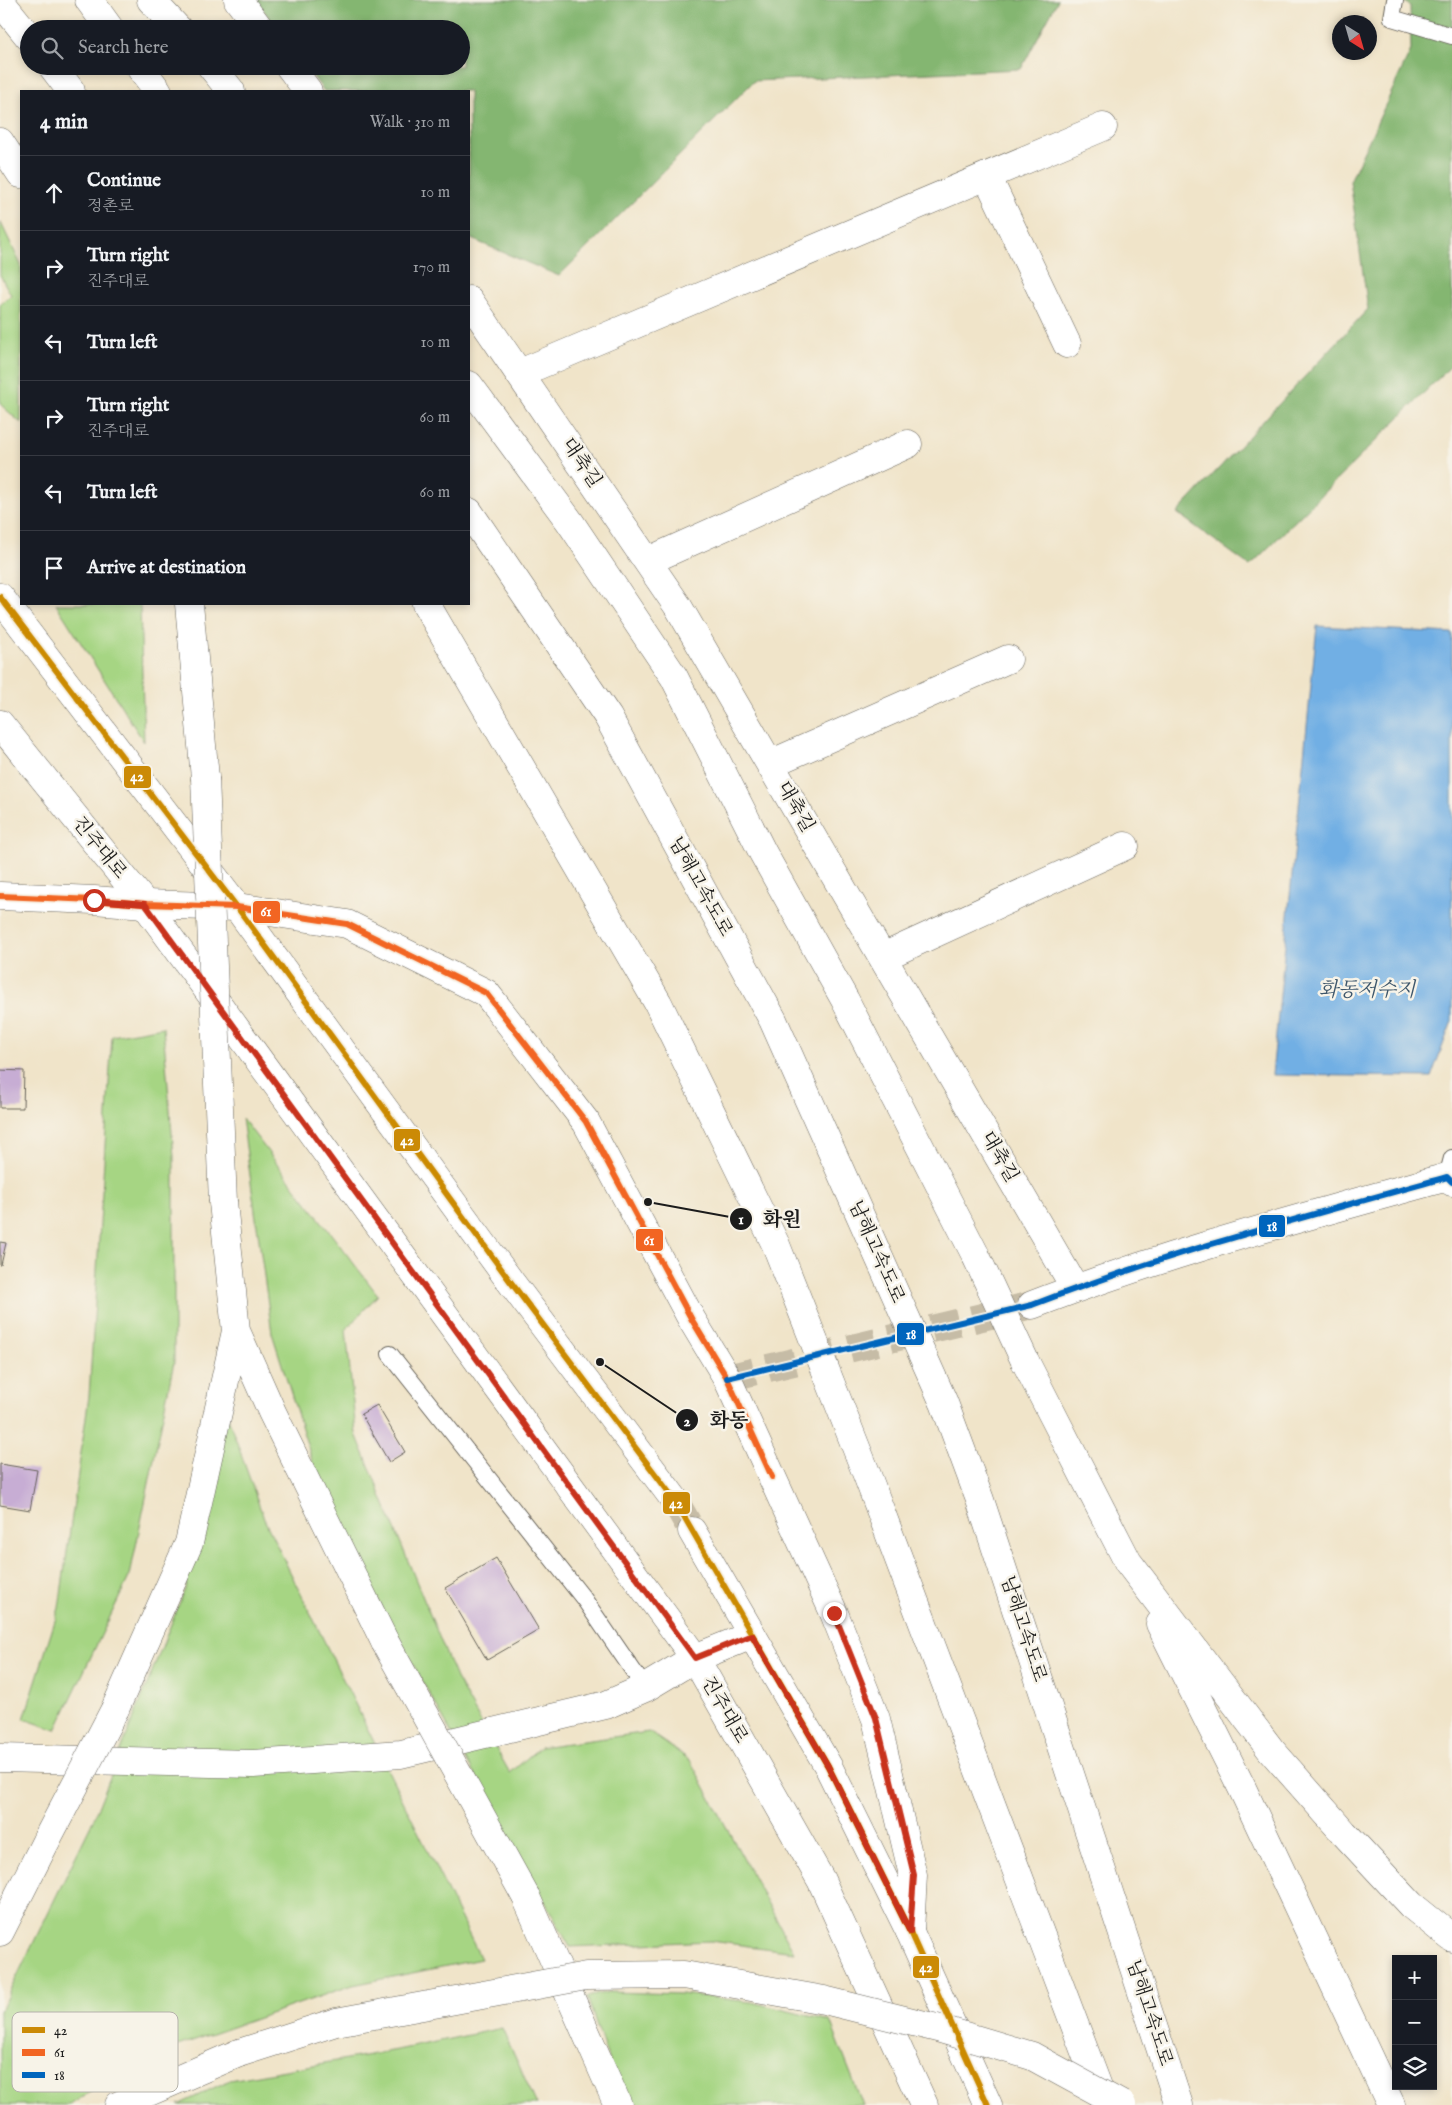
<!DOCTYPE html>
<html lang="en">
<head>
<meta charset="utf-8">
<style>
  body { margin:0; font-family:"IM FELL English","Noto Serif KR",serif; background:#242831; color:#f1f3f6 }
  .controls { position:absolute; right:15px; bottom:15px; display:grid; overflow:hidden; border-radius:0px; box-shadow:0 2px 8px #0003 }
  .controls button { width:45px; height:45px; display:grid; place-items:center; padding:0; border:0; border-bottom:1px solid #363941; background:#171b24; color:#f1f3f6; font:25px sans-serif }
  .compass { position:absolute; left:1332px; top:15px; width:45px; height:45px; border-radius:50%; background:#171b24; box-shadow:0 2px 8px #0003; rotate:143deg }
  .stop { position:absolute; width:15px; height:15px; margin:-11px; border:4px solid #c8321e; border-radius:50%; background:#fff }
  .stop.end { background:#c8321e; border-color:#fff; box-shadow:0 1px 5px #0008 }
  .list { margin:0; padding:0; list-style:none }
  h2 { display:flex; justify-content:space-between; align-items:center; height:65px; margin:0; padding:0 20px; font-size:21px }
  h2 small { font-size:16px; font-weight:400; color:#9ea1a6 }
  .list li { display:grid; grid-template-columns:32px 1fr auto; gap:15px; align-items:center; box-sizing:border-box; height:75px; padding:0 20px; border-top:1px solid #363941 }
  .list b { display:block; font-size:19px; white-space:nowrap }
  .list p { margin:0; font-size:16px; white-space:nowrap; color:#9ea1a6 }
  .list em { font-size:16px; font-style:normal; color:#9ea1a6 }
  .icon { flex:none; width:28px; height:28px; fill:none; stroke:currentColor; stroke-width:2; stroke-linecap:round; stroke-linejoin:round }
  .map { position:relative; flex:none; width:1452px; height:2105px; overflow:hidden }
  .search { position:absolute; background:#171b24; box-shadow:0 2px 8px #0003; left:20px; top:20px; width:450px; height:55px; display:flex; align-items:center; gap:12px; box-sizing:border-box; padding:0 18px; border-radius:28px; color:#9ea1a6; font-size:19px }
  .panel { position:absolute; background:#171b24; box-shadow:0 2px 8px #0003; left:20px; top:90px; width:450px; height:515px; border-radius:0px }
  .map>svg:first-child { display:block }
  .green { fill:#a6d583; stroke:#617850 }
  .forest { fill:#84b671; stroke:#506946 }
  .water { fill:#71afe4; stroke:#466680 }
  .building { fill:#c7add4 }
  .lines { fill:none; stroke-linecap:round; stroke-linejoin:round }
  .minor-tunnel { stroke:#c6bca6; stroke-width:28; stroke-dasharray:28 14; stroke-linecap:butt }
  .primary-tunnel { stroke:#c6bca6; stroke-width:28; stroke-dasharray:28 14; stroke-linecap:butt }
  .service-casing { stroke:#666259; stroke-width:18 }
  .minor-casing { stroke:#666259; stroke-width:29 }
  .secondary-casing { stroke:#666259; stroke-width:29 }
  .primary-casing { stroke:#666259; stroke-width:29 }
  .motorway-casing { stroke:#666259; stroke-width:29 }
  .service { stroke:#fff; stroke-width:16 }
  .minor { stroke:#fff; stroke-width:28 }
  .secondary { stroke:#fff; stroke-width:28 }
  .primary { stroke:#fff; stroke-width:28 }
  .motorway { stroke:#fff; stroke-width:28 }
  .motorway-bridge-casing { stroke:#666259; stroke-width:29; stroke-linecap:butt }
  .motorway-bridge { stroke:#fff; stroke-width:28 }
  .bus-1-casing { stroke:#f7f3e8; stroke-width:10 }
  .bus-2-casing { stroke:#f7f3e8; stroke-width:10 }
  .bus-3-casing { stroke:#f7f3e8; stroke-width:10 }
  .bus-1 { stroke:#cb8a06; stroke-width:6 }
  .bus-2 { stroke:#f26522; stroke-width:6 }
  .bus-3 { stroke:#0065bd; stroke-width:6 }
  .route { stroke:#c8321e; stroke-width:6 }
  .labels { text-anchor:middle; dominant-baseline:central; stroke-width:5; stroke-linejoin:round; paint-order:stroke }
  .street-label { font-size:19px; fill:#1c1c1c; stroke:#f7f3e8 }
  .water-label { font-size:20px; font-style:italic; fill:#3e576c; stroke:#f7f3e8 }
  .key { fill:#f7f3e8; stroke:#b5b2ab; stroke-width:1 }
  .key-label { font-size:14px; fill:#1c1c1c }
  .leader { fill:none; stroke:#1c1c1c; stroke-width:2 }
  .callout-dot { fill:#1c1c1c; stroke:#f7f3e8; stroke-width:2 }
  .mark-label { font-size:15px; text-anchor:middle; font-weight:bold; fill:#fff }
  .callout-label { font-size:20px; text-anchor:middle; font-weight:bold; fill:#1c1c1c; stroke:#f7f3e8; stroke-width:5; stroke-linejoin:round; paint-order:stroke }
  .line-badge { stroke:#f7f3e8; stroke-width:2 }
  .badge-label { font-size:14px; text-anchor:middle; font-weight:bold; fill:#fff }
</style>
</head>
<body>
<div class="map">
<svg width="1452" height="2105" viewBox="0 0 1452 2105">
  <rect width="100%" height="100%" fill="#f7f3e8"/>
  <filter id="ink" filterUnits="userSpaceOnUse"><feTurbulence type="fractalNoise" baseFrequency=".02" numOctaves="2"/><feDisplacementMap in="SourceGraphic" scale="10" xChannelSelector="R" yChannelSelector="G"/><feConvolveMatrix kernelMatrix="1 2 1 2 8 2 1 2 1" color-interpolation-filters="sRGB"/></filter>
  <filter id="wash" filterUnits="userSpaceOnUse"><feTurbulence type="fractalNoise" baseFrequency=".0096" numOctaves="4" result="noise"/><feDisplacementMap in="SourceGraphic" scale="20" xChannelSelector="R" yChannelSelector="G"/><feGaussianBlur stdDeviation="1.12" result="paint"/><feColorMatrix in="noise" values="0 0 0 0 0 0 0 0 0 0 0 0 0 0 0 0 0 1.4 0 .05"/><feComposite in="paint" operator="in"/></filter>
  <g filter="url(#wash)">
    <rect width="100%" height="100%" fill="#f0e4c9"/>
    <!-- green -->
    <path class="green" d="M0,221L21,265V423L0,404V304L11,295L0,275Z
      M56,604H140L144,742Z
      M163,1027L174,1157V1362L130,1575L56,1730L24,1719L59,1608L89,1396L112,1036Z
      M242,1118L378,1295L346,1329L356,1434L456,1678L510,1773L540,1747L649,1732L690,1760L794,1952L711,1941L570,1947L328,1511L272,1333Z
      M224,1406L264,1519L481,1959L353,1985L143,2058L70,2105H0V2011L91,1825L185,1589Z
      M608,1992L681,1994L751,2002L830,2021L863,2105H624L587,1997Z
      M502,2028L537,2105H178L230,2080L402,2049Z"/>
    <!-- forest -->
    <path class="forest" d="M256,0H1058L1021,69L754,81L559,276L469,238V91H324L305,66H461V29H277Z
      M1402,0H1452V365L1250,566L1177,513L1368,309L1350,181L1411,50L1410,6Z"/>
    <!-- water -->
    <path class="water" d="M1317,626L1452,633V1021L1431,1077L1272,1075Z"/>
    <g id="blocks">
      <!-- building -->
      <path class="building" d="M0,1070L24,1071L23,1108H0Z
        M0,1242L6,1243L1,1265H0Z
        M377,1405L405,1452L389,1462L361,1414Z
        M0,1464L37,1470L30,1510L0,1505Z
        M496,1558L539,1630L487,1660L445,1588Z"/>
    </g>
  </g>
  <g filter="url(#ink)">
    <use href="#blocks" fill-opacity="0" stroke="#666259" stroke-width="1"/>
    <g class="lines">
      <!-- minor-tunnel -->
      <path class="minor-tunnel" d="M727,1378L1032,1305"/>
      <!-- primary-tunnel -->
      <path class="primary-tunnel" d="M674,1499L692,1531"/>
      <!-- service casing -->
      <g class="service-casing">
        <path id="service" d="M1395,0L1392,18L1452,36
          M1447,1177L1452,1158
          M390,1354L584,1599L645,1688"/>
      </g>
      <!-- minor casing -->
      <g class="minor-casing">
        <path id="minor" d="M238,0L260,29
          M289,66L308,91
          M987,176L1067,344
          M469,300L679,608L1075,1288
          M520,373L1103,127
          M648,561L908,444
          M770,764L1008,659
          M145,904L237,907L347,924L486,993L586,1122L692,1320L727,1378L834,1613L876,1719L913,1875L910,1932
          M883,957L1125,846
          M1032,1305C1167,1253 1308,1216 1447,1177L1452,1182
          M0,1758L253,1764L401,1754L606,1705L645,1688L695,1658L752,1635"/>
      </g>
      <!-- secondary casing -->
      <g class="secondary-casing">
        <path id="secondary" d="M0,896L94,900L145,904"/>
      </g>
      <!-- primary casing -->
      <g class="primary-casing">
        <path id="primary" d="M0,597L237,907L510,1281L674,1499
          M0,724L145,904L695,1658L821,1880L924,2105
          M692,1531L828,1766L910,1932L988,2105"/>
      </g>
      <!-- motorway casing -->
      <g class="motorway-casing">
        <path id="motorway" d="M89,0L110,29
          M151,0L178,29
          M0,1L29,37
          M52,66L71,91
          M139,66L158,91
          M211,66L231,91
          M0,142L21,174
          M469,385L570,522L674,677L763,853L845,1000L976,1256
          M469,512L608,717L773,1020L944,1403L980,1500L1179,2105
          M189,604L205,778
          M426,604L658,1003L776,1245L867,1475L1105,2105
          M236,1331L272,1412L385,1642
          M1025,1361L1128,1562L1271,1750L1344,1833L1411,1905L1452,1938
          M1160,1624L1242,1788L1391,2105
          M115,1709L189,1543L236,1331L223,1202
          M526,1897L618,2105
          M0,1932L47,1839
          M119,2105L239,2053"/>
      </g>
      <!-- service -->
      <use href="#service" class="service"/>
      <!-- minor -->
      <use href="#minor" class="minor"/>
      <!-- secondary -->
      <use href="#secondary" class="secondary"/>
      <!-- primary -->
      <use href="#primary" class="primary"/>
      <!-- motorway -->
      <use href="#motorway" class="motorway"/>
      <!-- motorway-bridge casing -->
      <g class="motorway-bridge-casing">
        <path id="motorway-bridge" d="M205,778L223,1202
          M976,1256L1025,1361
          M385,1642L526,1897
          M47,1839L115,1709
          M239,2053L336,2022L586,1976L684,1975L824,2000L941,2029L1032,2056L1122,2105"/>
      </g>
      <!-- motorway-bridge -->
      <use href="#motorway-bridge" class="motorway-bridge"/>
      <!-- bus-1 casing -->
      <g class="bus-1-casing">
        <path id="bus-1" d="M0,597L237,907L510,1281L674,1499L828,1766L910,1932L988,2105"/>
      </g>
      <!-- bus-2 casing -->
      <g class="bus-2-casing">
        <path id="bus-2" d="M0,896L94,900L145,904L237,907L347,924L486,993L586,1122L692,1320L727,1378L772,1477"/>
      </g>
      <!-- bus-3 casing -->
      <g class="bus-3-casing">
        <path id="bus-3" d="M727,1378L1032,1305C1167,1253 1308,1216 1447,1177L1452,1182"/>
      </g>
      <!-- bus-1 -->
      <use href="#bus-1" class="bus-1"/>
      <!-- bus-2 -->
      <use href="#bus-2" class="bus-2"/>
      <!-- bus-3 -->
      <use href="#bus-3" class="bus-3"/>
    </g>
  </g>
  <g class="lines" filter="url(#ink)">
    <!-- route -->
    <path class="route" d="M94,900L145,904L695,1658L752,1635L828,1766L910,1932L914,1875L876,1718L834,1613"/>
  </g>
  <g class="labels">
    <!-- street labels -->
    <g class="street-label">
      <text transform="translate(581 463) rotate(56)">대축길</text>
      <text transform="translate(795 807) rotate(60)">대축길</text>
      <text transform="translate(99 848) rotate(51)">진주대로</text>
      <text transform="translate(700 887) rotate(61)">남해고속도로</text>
      <text transform="translate(999 1157) rotate(60)">대축길</text>
      <text transform="translate(876 1252) rotate(66)">남해고속도로</text>
      <text transform="translate(1023 1629) rotate(72)">남해고속도로</text>
      <text transform="translate(724 1710) rotate(60)">진주대로</text>
      <text transform="translate(1149 2013) rotate(72)">남해고속도로</text>
    </g>
    <!-- water labels -->
    <g class="water-label">
      <text x="1367" y="990">화동저수지</text>
    </g>
  </g>
  <!-- legend -->
  <rect x="12" y="2012" width="166" height="80" rx="8" class="key"/>
  <rect x="22" y="2027" width="23" height="6" fill="#cb8a06"/>
  <rect x="22" y="2049" width="23" height="7" fill="#f26522"/>
  <rect x="22" y="2072" width="23" height="6" fill="#0065bd"/>
  <g class="key-label">
    <text x="54" y="2035">42</text>
    <text x="54" y="2057">61</text>
    <text x="54" y="2080">18</text>
  </g>
  <!-- callouts -->
  <path class="leader" d="M648 1202L741 1219M600 1362L687 1420"/>
  <g class="callout-dot">
    <circle cx="648" cy="1202" r="5"/>
    <circle cx="600" cy="1362" r="5"/>
    <circle cx="741" cy="1219" r="12"/>
    <circle cx="687" cy="1420" r="12"/>
  </g>
  <g class="mark-label">
    <text x="741" y="1224">1</text>
    <text x="687" y="1426">2</text>
  </g>
  <g class="callout-label">
    <text x="782" y="1226">화원</text>
    <text x="729" y="1427">화동</text>
  </g>
  <g class="line-badge">
    <rect x="123" y="765" width="29" height="24" rx="5" fill="#cb8a06"/>
    <rect x="252" y="900" width="29" height="24" rx="5" fill="#f26522"/>
    <rect x="393" y="1128" width="28" height="24" rx="5" fill="#cb8a06"/>
    <rect x="1258" y="1214" width="28" height="24" rx="5" fill="#0065bd"/>
    <rect x="635" y="1228" width="29" height="24" rx="5" fill="#f26522"/>
    <rect x="896" y="1322" width="29" height="24" rx="5" fill="#0065bd"/>
    <rect x="662" y="1491" width="29" height="24" rx="5" fill="#cb8a06"/>
    <rect x="912" y="1955" width="28" height="24" rx="5" fill="#cb8a06"/>
  </g>
  <g class="badge-label">
    <text x="137" y="781">42</text>
    <text x="266" y="916">61</text>
    <text x="407" y="1145">42</text>
    <text x="1272" y="1231">18</text>
    <text x="649" y="1245">61</text>
    <text x="911" y="1339">18</text>
    <text x="676" y="1508">42</text>
    <text x="926" y="1972">42</text>
  </g>
</svg>
<div class="controls">
<button>+</button>
<button>−</button>
<button><svg class="icon" aria-label="layers" viewBox="0 0 24 24"><path d="M12 4l9 5-9 5-9-5zM3 14l9 5 9-5"/></svg></button>
</div>
<svg class="compass" viewBox="-18 -18 36 36"><path d="M0-13l5 13h-10z" fill="#e53935"/><path d="M0 13l5-13h-10z" fill="#9ea1a6"/></svg>
<div class="stop" style="left:94px;top:900px"></div>
<div class="stop end" style="left:834px;top:1613px"></div>
<div class="search"><svg class="icon" aria-label="search" viewBox="0 0 24 24"><circle cx="10" cy="10" r="6"/><path d="M15 15l6 6"/></svg>Search here</div>
<section class="panel">
<h2>4 min<small>Walk · 310 m</small></h2>
<ul class="list">
<li><svg class="icon" aria-label="ahead" viewBox="0 0 24 24"><path d="M12 20V5M6 11l6-6 6 6"/></svg><div><b>Continue</b><p>정촌로</p></div><em>10 m</em></li>
<li><svg class="icon" aria-label="right" viewBox="0 0 24 24"><path d="M7 20v-9h11M14 6l5 5-5 5"/></svg><div><b>Turn right</b><p>진주대로</p></div><em>170 m</em></li>
<li><svg class="icon" aria-label="left" viewBox="0 0 24 24"><path d="M17 20v-9H6M10 6l-5 5 5 5"/></svg><div><b>Turn left</b></div><em>10 m</em></li>
<li><svg class="icon" aria-label="right" viewBox="0 0 24 24"><path d="M7 20v-9h11M14 6l5 5-5 5"/></svg><div><b>Turn right</b><p>진주대로</p></div><em>60 m</em></li>
<li><svg class="icon" aria-label="left" viewBox="0 0 24 24"><path d="M17 20v-9H6M10 6l-5 5 5 5"/></svg><div><b>Turn left</b></div><em>60 m</em></li>
<li><svg class="icon" aria-label="arrive" viewBox="0 0 24 24"><path d="M6 21V4h12l-3 4 3 4H6"/></svg><div><b>Arrive at destination</b></div></li>
</ul>
</section>
</div>
</body>
</html>
